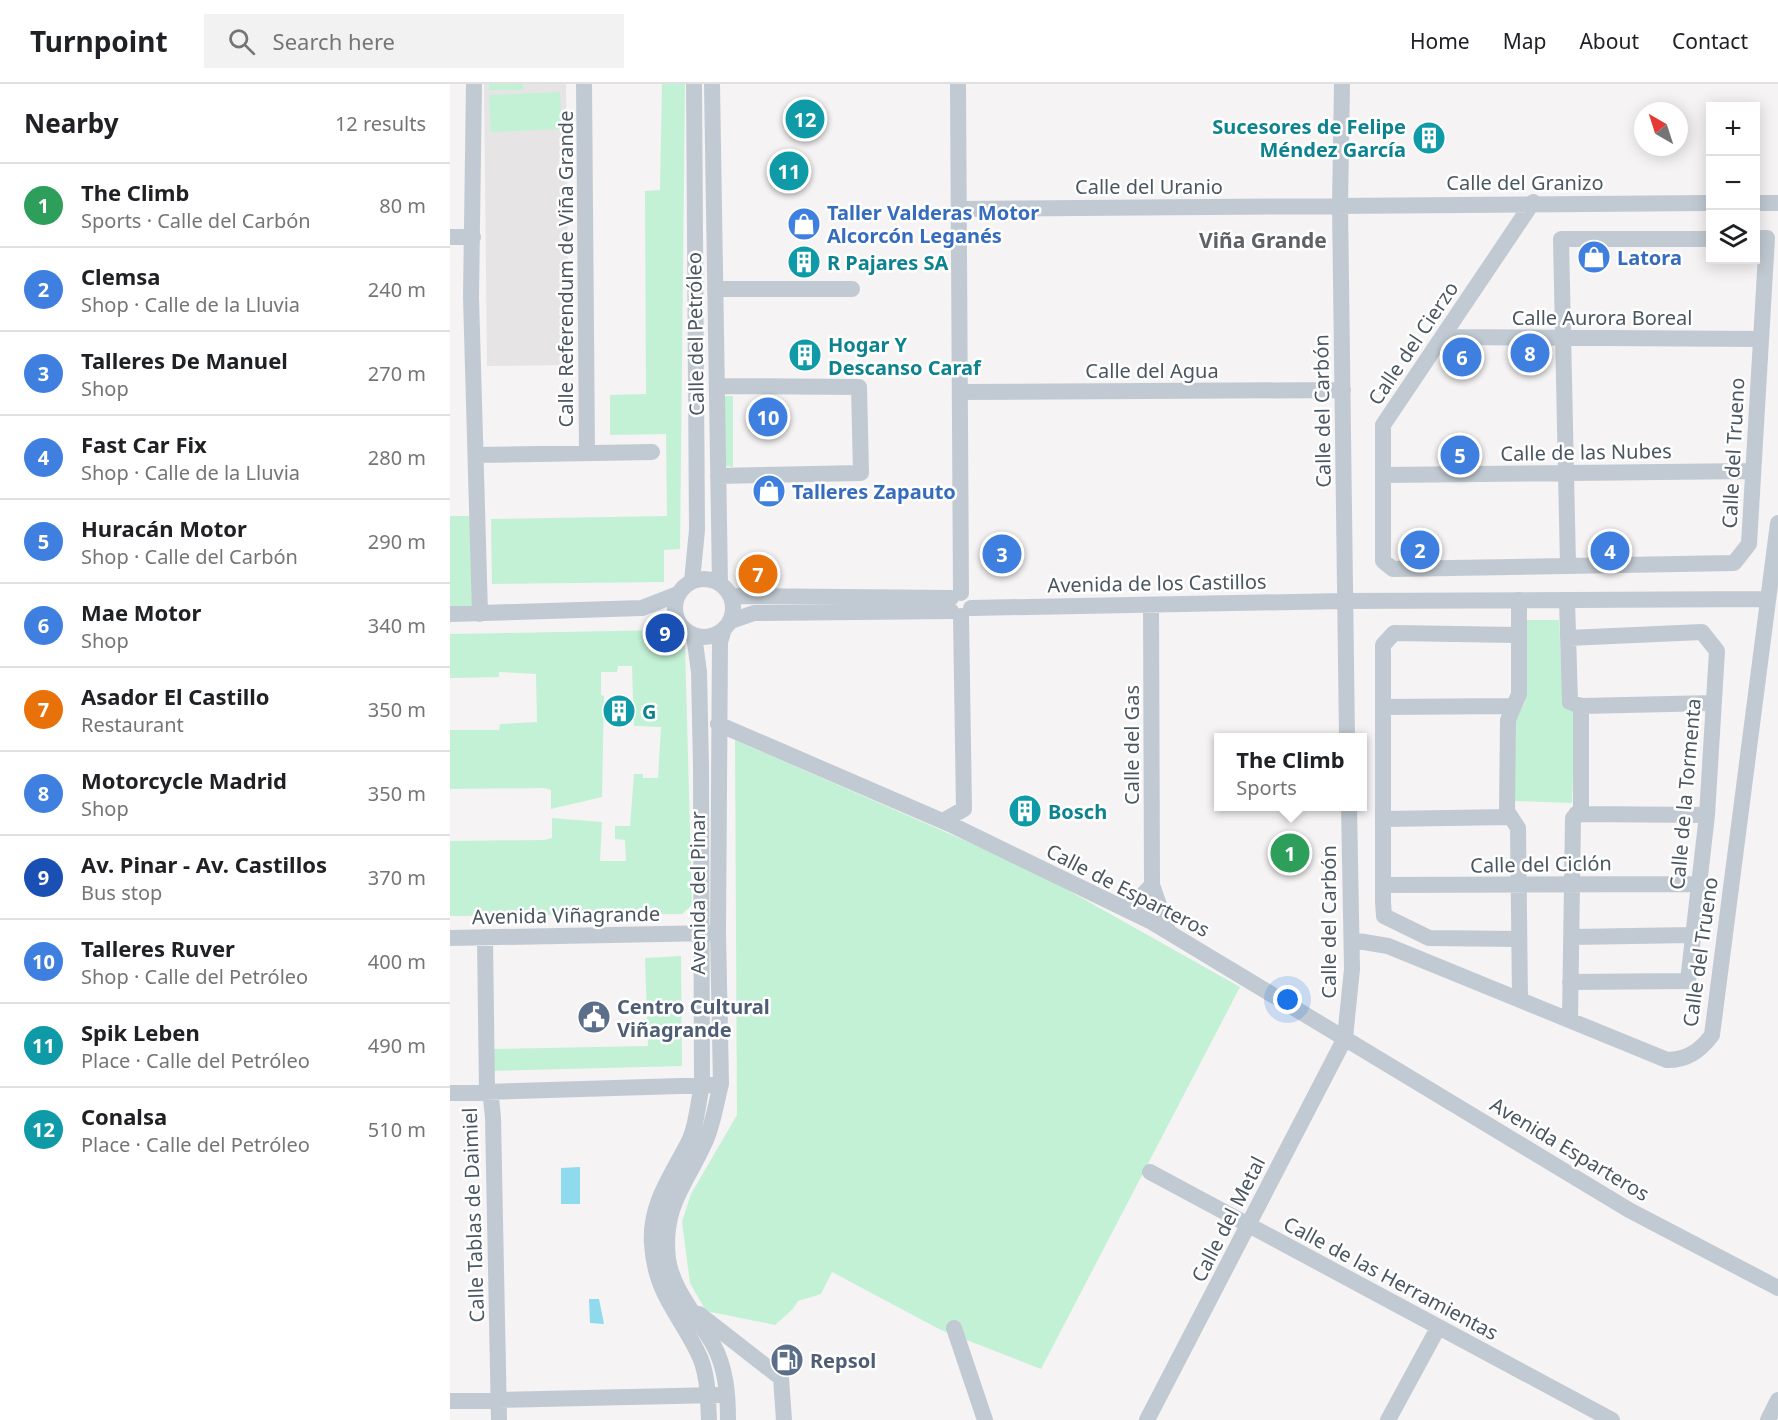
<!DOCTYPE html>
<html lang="en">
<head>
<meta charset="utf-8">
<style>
  body { margin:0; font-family:"Noto Sans",sans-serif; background:#f2f2f2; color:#202124 }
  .controls { position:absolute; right:18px; top:18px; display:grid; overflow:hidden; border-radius:0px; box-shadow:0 3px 15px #0003 }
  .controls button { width:54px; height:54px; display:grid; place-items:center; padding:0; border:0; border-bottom:2px solid #e0e0e0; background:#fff; color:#202124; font:30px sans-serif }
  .compass { position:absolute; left:1184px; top:18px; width:54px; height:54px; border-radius:50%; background:#fff; box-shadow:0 3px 15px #0003; rotate:321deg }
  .you { position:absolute; left:838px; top:916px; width:21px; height:21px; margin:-15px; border:4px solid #fff; border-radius:50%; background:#1a73e8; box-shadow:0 0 0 9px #1a73e833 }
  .badge { display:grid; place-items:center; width:39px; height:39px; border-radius:50%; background:#1a73e8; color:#fff; font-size:20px; font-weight:700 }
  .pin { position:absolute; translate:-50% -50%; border:3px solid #fff; box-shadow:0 2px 6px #0006 }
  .popup { position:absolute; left:764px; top:649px; width:153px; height:78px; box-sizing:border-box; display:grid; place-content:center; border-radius:0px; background:#fff; filter:drop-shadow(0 2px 4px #0005); font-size:20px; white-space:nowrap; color:#757577 }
  .popup b { font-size:22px; color:#202124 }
  .popup::after { content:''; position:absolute; left:50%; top:100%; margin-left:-12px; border:12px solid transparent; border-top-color:#fff }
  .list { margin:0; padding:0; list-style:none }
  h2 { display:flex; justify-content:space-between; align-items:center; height:78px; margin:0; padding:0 24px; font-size:26px }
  h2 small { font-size:20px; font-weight:400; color:#757577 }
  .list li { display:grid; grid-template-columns:39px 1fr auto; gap:18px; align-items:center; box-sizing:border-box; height:84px; padding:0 24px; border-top:2px solid #e0e0e0 }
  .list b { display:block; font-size:22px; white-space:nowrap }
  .list p { margin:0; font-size:20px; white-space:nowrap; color:#757577 }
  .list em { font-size:20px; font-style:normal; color:#757577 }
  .icon { flex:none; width:33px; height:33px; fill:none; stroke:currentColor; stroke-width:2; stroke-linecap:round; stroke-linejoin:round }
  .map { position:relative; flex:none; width:1328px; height:1336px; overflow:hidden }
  header { display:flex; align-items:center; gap:36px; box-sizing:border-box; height:84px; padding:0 30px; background:#fff; border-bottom:2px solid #e0e0e0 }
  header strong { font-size:28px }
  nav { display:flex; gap:33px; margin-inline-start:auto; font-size:21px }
  .search { width:420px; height:54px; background:#f2f2f2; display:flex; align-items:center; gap:15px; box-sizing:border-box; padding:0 21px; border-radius:0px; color:#757577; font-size:22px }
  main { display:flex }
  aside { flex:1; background:#fff }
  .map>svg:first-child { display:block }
  .education { fill:#e6e4e5 }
  .green { fill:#c3f1d5 }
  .water { fill:#90daee }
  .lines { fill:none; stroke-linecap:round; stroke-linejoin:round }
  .minor { stroke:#c1cad2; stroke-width:16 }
  .labels { text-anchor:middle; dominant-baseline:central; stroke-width:5; stroke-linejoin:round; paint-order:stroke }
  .culture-label { font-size:20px; font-weight:bold; fill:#0d838f; stroke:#fff; text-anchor:start }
  .street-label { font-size:20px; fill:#4a5661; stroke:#fff }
  .shop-label { font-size:20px; font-weight:bold; fill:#366cbe; stroke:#fff; text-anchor:start }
  .service-label { font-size:20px; font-weight:bold; fill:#4e5e75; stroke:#fff; text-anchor:start }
  .neighbourhood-label { font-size:21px; font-weight:bold; fill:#5f6368; stroke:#fff }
</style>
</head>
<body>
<header>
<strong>Turnpoint</strong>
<div class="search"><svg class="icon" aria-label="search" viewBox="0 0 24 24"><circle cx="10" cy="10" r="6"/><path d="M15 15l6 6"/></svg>Search here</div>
<nav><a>Home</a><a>Map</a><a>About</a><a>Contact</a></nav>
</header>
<main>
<aside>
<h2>Nearby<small>12 results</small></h2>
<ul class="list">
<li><span class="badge" style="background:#2e9e5b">1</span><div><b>The Climb</b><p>Sports · Calle del Carbón</p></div><em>80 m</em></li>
<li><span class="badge" style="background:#3f7fe0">2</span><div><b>Clemsa</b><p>Shop · Calle de la Lluvia</p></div><em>240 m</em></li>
<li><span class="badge" style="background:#3f7fe0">3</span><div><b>Talleres De Manuel</b><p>Shop</p></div><em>270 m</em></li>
<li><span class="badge" style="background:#3f7fe0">4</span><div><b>Fast Car Fix</b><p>Shop · Calle de la Lluvia</p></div><em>280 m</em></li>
<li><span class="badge" style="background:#3f7fe0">5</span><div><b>Huracán Motor</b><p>Shop · Calle del Carbón</p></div><em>290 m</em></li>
<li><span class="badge" style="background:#3f7fe0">6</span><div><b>Mae Motor</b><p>Shop</p></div><em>340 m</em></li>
<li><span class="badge" style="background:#e8710a">7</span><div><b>Asador El Castillo</b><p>Restaurant</p></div><em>350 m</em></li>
<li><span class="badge" style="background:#3f7fe0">8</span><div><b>Motorcycle Madrid</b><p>Shop</p></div><em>350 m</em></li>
<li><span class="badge" style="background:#1a4fb4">9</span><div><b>Av. Pinar - Av. Castillos</b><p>Bus stop</p></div><em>370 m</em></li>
<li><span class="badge" style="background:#3f7fe0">10</span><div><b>Talleres Ruver</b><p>Shop · Calle del Petróleo</p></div><em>400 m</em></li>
<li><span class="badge" style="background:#0f9aa8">11</span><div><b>Spik Leben</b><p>Place · Calle del Petróleo</p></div><em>490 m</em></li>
<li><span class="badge" style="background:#0f9aa8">12</span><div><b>Conalsa</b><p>Place · Calle del Petróleo</p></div><em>510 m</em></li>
</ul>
</aside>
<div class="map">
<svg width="1328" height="1336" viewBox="0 0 1328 1336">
  <rect width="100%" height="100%" fill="#f5f3f3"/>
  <!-- education -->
  <path class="education" d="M34,0H116L119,281L37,282Z"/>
  <!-- green -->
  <path class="green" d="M39,0H73V6H39Z
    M212,0H235L230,465L214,466V498L42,500L41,435L217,432L216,350L160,351V311L196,310L195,107L210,106Z
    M110,8L112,45L41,48L39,11Z
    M272,312H283V383L272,381Z
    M0,432H27L30,530H0Z
    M1074,536H1109L1113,618L1125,628L1122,719L1065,717V637L1075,618Z
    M217,546L224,556L235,562L242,821L232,830L0,832V757L94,756L102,754V734L152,738L150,777H176L175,756L165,755V742H180L184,690H193V694H208L211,643L184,642L182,582H168L167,588H151V611L154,612L152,713L101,725V706L94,704L0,705V646H49L50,640L87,638L86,590L49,588V593L0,594V550Z
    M285,656L582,786L790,903L591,1285L491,1246L382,1188L371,1210L348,1217L342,1226L325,1241L256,1227L240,1199L232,1138L241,1110L287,1031Z
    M231,872L232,982L42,987L41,965L198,962L195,874Z"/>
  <!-- water -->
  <path class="water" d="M130,1083V1120H111V1084Z
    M139,1215H149L154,1240L140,1239Z"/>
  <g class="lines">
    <!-- minor -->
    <path class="minor" d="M24,0L21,213L30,530
      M134,0L137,369
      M262,0L270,499
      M508,0L511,509
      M892,0L890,121L897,654
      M1083,118L933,341V477L943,485L1284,479L1299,460L1317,154H1306
      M1306,119H1328
      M509,125L1260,119
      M0,153H23
      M265,205H402
      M992,253L1311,255
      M267,302L409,303L411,389L268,392
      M511,308L893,306
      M26,371L202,368
      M933,391L1303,387
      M1118,482L1111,155H1260
      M225 524a29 29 0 1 1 58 0a29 29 0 1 1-58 0Z
      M242,497L247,446L244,0
      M282,512L501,514
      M1069,516V610L1058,636L1057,727L1068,744L1070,915
      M1117,516L1120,618L1131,622V725L1123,734L1120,935
      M521,524L894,517L1318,515
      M0,530L192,524L228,510
      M281,537L304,529L501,527
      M274,545L270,558L268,849L271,1000C266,1019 263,1041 255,1058C236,1101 212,1122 218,1175C222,1205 248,1234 263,1260C276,1284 278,1310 278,1336
      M244,551L249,588L251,683L252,1001C248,1018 247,1039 240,1055C223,1090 199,1119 202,1160C205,1209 228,1228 248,1269C258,1288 258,1315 259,1336
      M1068,551L944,549L933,561V818L934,832L979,854L1069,855
      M1118,554L1252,548L1267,567L1257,731L1238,897L1120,898
      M1131,622L1264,619
      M933,623L1064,622
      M268,640L504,742L700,837L1179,1126L1328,1204
      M1126,730L1257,731
      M933,735L1061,733
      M493,737L514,725L511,532
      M702,801L718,847
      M933,801L1249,800
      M674,824L686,818L702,801L701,521
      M35,853L37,1008L41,1014L43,1034L49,1336
      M1121,853L1243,851
      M0,854L263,849
      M902,856L938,862L1217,976C1237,976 1250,967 1262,951L1328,439
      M0,1009L263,1001
      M700,1088L1162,1336
      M249,1230L331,1294L334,1336
      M504,1244L535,1336
      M0,1317L268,1311
      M697,1336L895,954L902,885L899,722
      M938,1336L988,1244
      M1318,1336L1328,1316"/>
  </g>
  <!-- icons -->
  <defs>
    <g id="building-disc" transform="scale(1.725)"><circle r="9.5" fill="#0f9aa8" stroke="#fff"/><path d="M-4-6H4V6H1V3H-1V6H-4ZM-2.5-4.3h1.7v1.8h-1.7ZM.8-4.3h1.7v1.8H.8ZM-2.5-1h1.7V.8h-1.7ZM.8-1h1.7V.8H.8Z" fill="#fff"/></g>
    <g id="shop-disc" transform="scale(1.725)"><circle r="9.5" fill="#3f7fe0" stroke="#fff"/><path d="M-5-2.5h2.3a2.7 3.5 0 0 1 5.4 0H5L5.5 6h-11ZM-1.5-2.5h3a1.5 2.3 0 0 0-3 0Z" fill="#fff"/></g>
    <g id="civic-disc" transform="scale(1.725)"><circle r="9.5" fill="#5c6f8a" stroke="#fff"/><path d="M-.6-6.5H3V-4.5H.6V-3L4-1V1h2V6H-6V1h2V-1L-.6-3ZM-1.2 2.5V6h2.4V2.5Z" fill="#fff"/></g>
    <g id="fuel-disc" transform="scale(1.725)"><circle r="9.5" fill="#5c6f8a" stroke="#fff"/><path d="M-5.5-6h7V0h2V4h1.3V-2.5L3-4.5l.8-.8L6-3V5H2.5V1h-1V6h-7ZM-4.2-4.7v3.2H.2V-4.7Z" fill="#fff"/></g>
  </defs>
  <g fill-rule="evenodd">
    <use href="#building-disc" x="979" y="54"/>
    <use href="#shop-disc" x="354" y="140"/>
    <use href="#shop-disc" x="1144" y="173"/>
    <use href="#building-disc" x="354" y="178"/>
    <use href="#building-disc" x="355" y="271"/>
    <use href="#shop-disc" x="319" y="407"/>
    <use href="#building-disc" x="169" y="627"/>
    <use href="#building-disc" x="575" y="727"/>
    <use href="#civic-disc" x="144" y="933"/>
    <use href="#fuel-disc" x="337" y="1276"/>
  </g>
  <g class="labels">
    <!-- culture labels -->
    <g class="culture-label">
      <text x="956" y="42" text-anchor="end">Sucesores de Felipe<tspan x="956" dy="23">Méndez García</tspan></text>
      <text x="377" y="178">R Pajares SA</text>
      <text x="378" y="260">Hogar Y<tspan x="378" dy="23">Descanso Caraf</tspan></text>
      <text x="192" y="627">G</text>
      <text x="598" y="727">Bosch</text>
    </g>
    <!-- street labels -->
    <g class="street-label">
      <text x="1075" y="98">Calle del Granizo</text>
      <text x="699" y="102">Calle del Uranio</text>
      <text transform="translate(115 185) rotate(-90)">Calle Referendum de Viña Grande</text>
      <text x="1152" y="233">Calle Aurora Boreal</text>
      <text transform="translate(245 250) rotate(-91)">Calle del Petróleo</text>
      <text transform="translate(963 259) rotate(-56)">Calle del Cierzo</text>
      <text x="702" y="286">Calle del Agua</text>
      <text transform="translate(872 327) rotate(-91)">Calle del Carbón</text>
      <text transform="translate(1136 368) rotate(-1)">Calle de las Nubes</text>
      <text transform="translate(1283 369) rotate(-87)">Calle del Trueno</text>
      <text transform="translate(707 499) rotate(-1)">Avenida de los Castillos</text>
      <text transform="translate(681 661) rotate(-90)">Calle del Gas</text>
      <text transform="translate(1235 710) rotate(-85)">Calle de la Tormenta</text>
      <text transform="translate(1091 780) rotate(-1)">Calle del Ciclón</text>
      <text transform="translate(678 806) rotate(27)">Calle de Esparteros</text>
      <text transform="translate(247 809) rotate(-90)">Avenida del Pinar</text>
      <text transform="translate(116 831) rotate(-1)">Avenida Viñagrande</text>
      <text transform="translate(878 838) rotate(-90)">Calle del Carbón</text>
      <text transform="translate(1250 868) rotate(-82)">Calle del Trueno</text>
      <text transform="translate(1120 1065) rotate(31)">Avenida Esparteros</text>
      <text transform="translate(23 1131) rotate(-92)">Calle Tablas de Daimiel</text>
      <text transform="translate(778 1135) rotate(-63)">Calle del Metal</text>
      <text transform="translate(941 1194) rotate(28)">Calle de las Herramientas</text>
    </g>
    <!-- shop labels -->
    <g class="shop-label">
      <text x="377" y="128">Taller Valderas Motor<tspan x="377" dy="23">Alcorcón Leganés</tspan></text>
      <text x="1167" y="173">Latora</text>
      <text x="342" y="407">Talleres Zapauto</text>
    </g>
    <!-- service labels -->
    <g class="service-label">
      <text x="167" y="922">Centro Cultural<tspan x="167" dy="23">Viñagrande</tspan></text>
      <text x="360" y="1276">Repsol</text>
    </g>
    <!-- neighbourhood labels -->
    <g class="neighbourhood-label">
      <text x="813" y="156">Viña Grande</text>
    </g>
  </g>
</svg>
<div class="controls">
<button>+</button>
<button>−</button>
<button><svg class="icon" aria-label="layers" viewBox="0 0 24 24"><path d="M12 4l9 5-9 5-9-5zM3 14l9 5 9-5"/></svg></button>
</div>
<svg class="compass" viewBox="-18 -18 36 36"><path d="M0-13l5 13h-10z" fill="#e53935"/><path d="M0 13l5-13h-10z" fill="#757577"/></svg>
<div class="you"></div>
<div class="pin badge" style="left:840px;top:769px;background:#2e9e5b">1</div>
<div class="popup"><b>The Climb</b>Sports</div>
<div class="pin badge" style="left:970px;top:466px;background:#3f7fe0">2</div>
<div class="pin badge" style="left:552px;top:470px;background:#3f7fe0">3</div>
<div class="pin badge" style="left:1160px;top:467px;background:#3f7fe0">4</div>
<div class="pin badge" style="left:1010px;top:371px;background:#3f7fe0">5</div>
<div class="pin badge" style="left:1012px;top:273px;background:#3f7fe0">6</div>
<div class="pin badge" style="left:308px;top:490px;background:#e8710a">7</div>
<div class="pin badge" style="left:1080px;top:269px;background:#3f7fe0">8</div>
<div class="pin badge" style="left:215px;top:549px;background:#1a4fb4">9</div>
<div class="pin badge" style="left:318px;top:333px;background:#3f7fe0">10</div>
<div class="pin badge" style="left:339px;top:87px;background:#0f9aa8">11</div>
<div class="pin badge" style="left:355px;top:35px;background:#0f9aa8">12</div>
</div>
</main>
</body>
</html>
